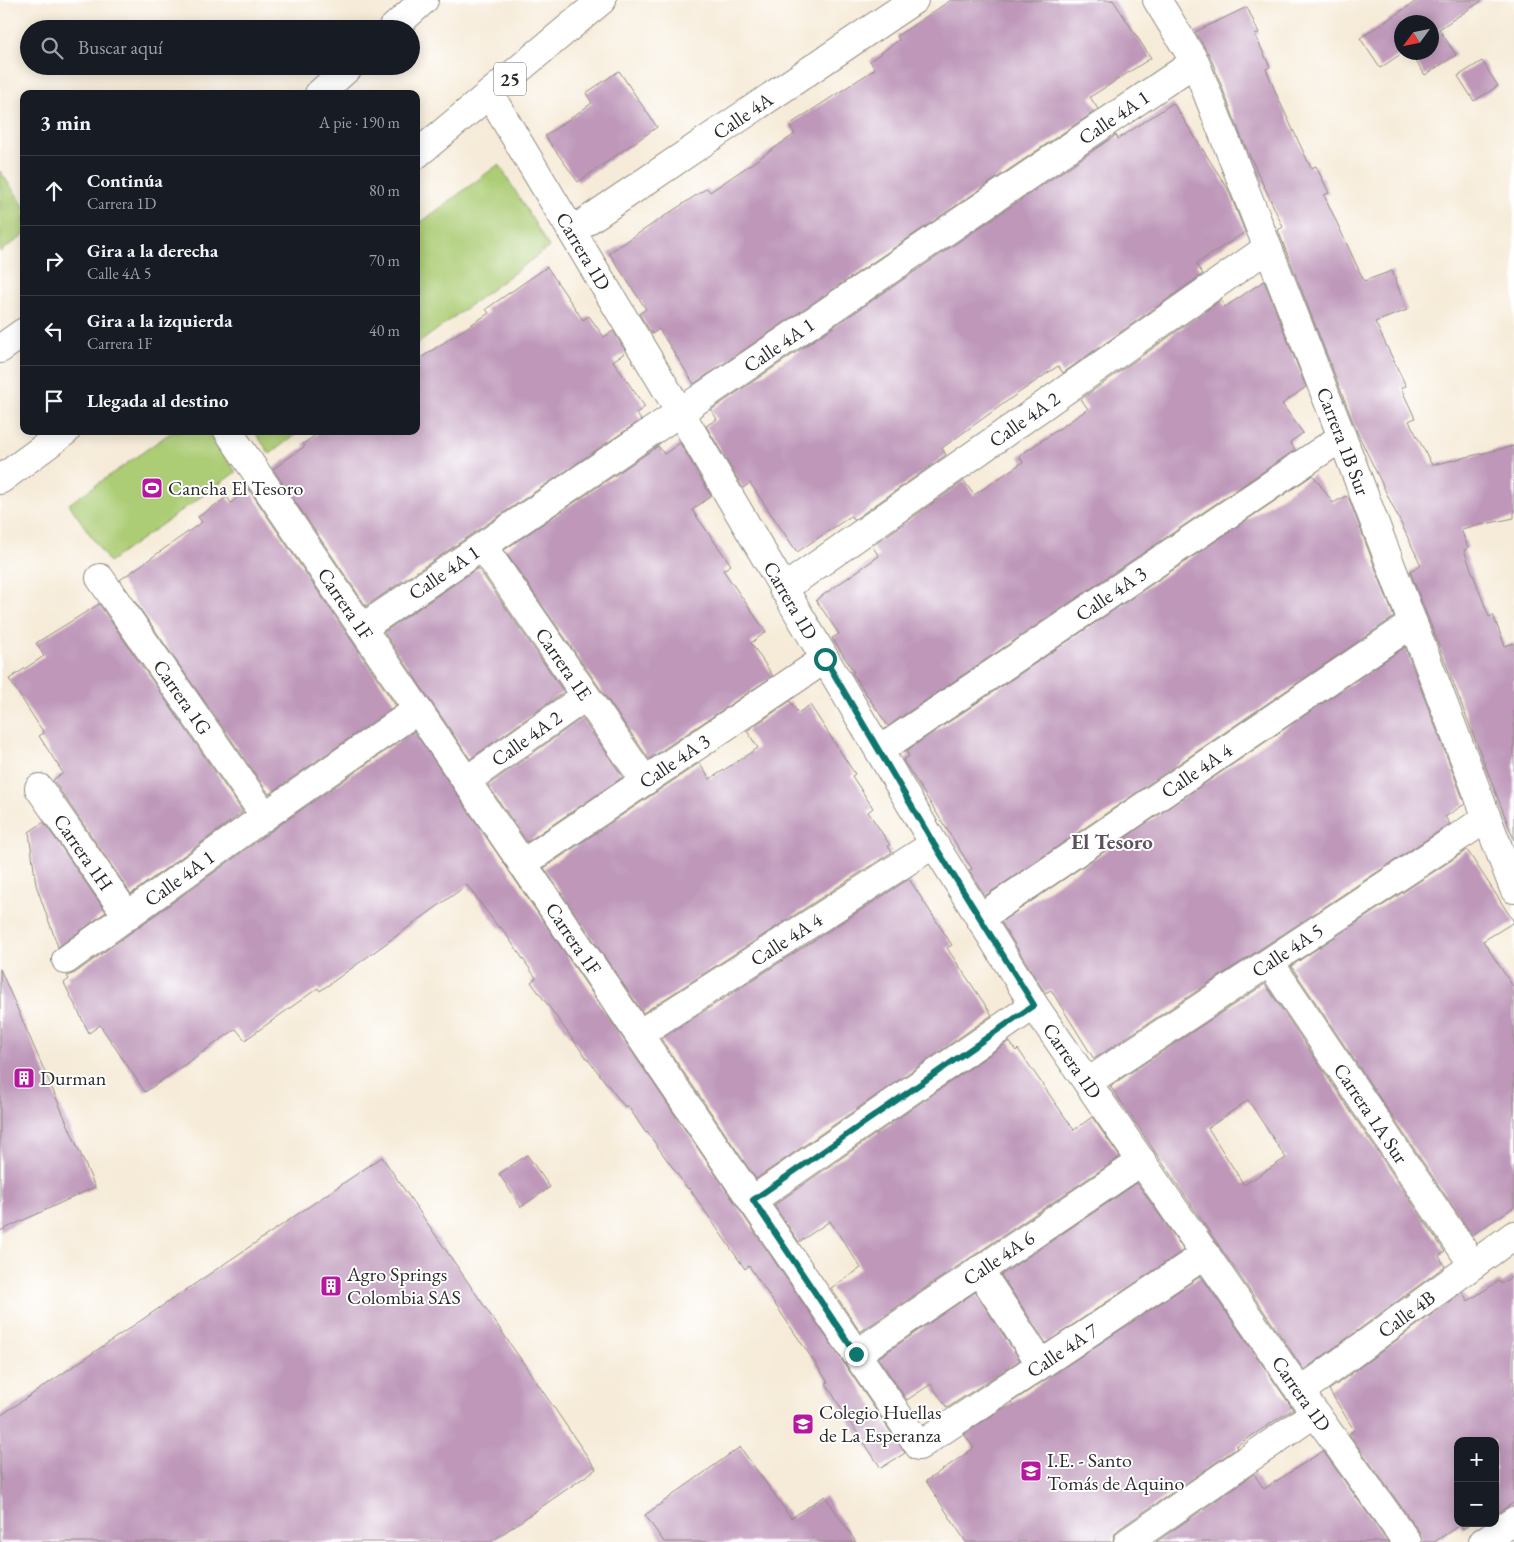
<!DOCTYPE html>
<html lang="es">
<head>
<meta charset="utf-8">
<style>
  body { margin:0; font-family:"EB Garamond",serif; background:#242831; color:#f1f3f6 }
  .controls { position:absolute; right:15px; bottom:15px; display:grid; overflow:hidden; border-radius:10px; box-shadow:0 2px 12px #0003 }
  .controls button { width:45px; height:45px; display:grid; place-items:center; padding:0; border:0; border-bottom:1px solid #363941; background:#171b24; color:#f1f3f6; font:25px sans-serif }
  .compass { position:absolute; left:1394px; top:15px; width:45px; height:45px; border-radius:50%; background:#171b24; box-shadow:0 2px 12px #0003; rotate:237deg }
  .stop { position:absolute; width:15px; height:15px; margin:-11px; border:4px solid #0f766e; border-radius:50%; background:#fff }
  .stop.end { background:#0f766e; border-color:#fff; box-shadow:0 1px 5px #0008 }
  .list { margin:0; padding:0; list-style:none }
  h2 { display:flex; justify-content:space-between; align-items:center; height:65px; margin:0; padding:0 20px; font-size:21px }
  h2 small { font-size:16px; font-weight:400; color:#9ea1a6 }
  .list li { display:grid; grid-template-columns:32px 1fr auto; gap:15px; align-items:center; box-sizing:border-box; height:70px; padding:0 20px; border-top:1px solid #363941 }
  .list b { display:block; font-size:19px; white-space:nowrap }
  .list p { margin:0; font-size:16px; white-space:nowrap; color:#9ea1a6 }
  .list em { font-size:16px; font-style:normal; color:#9ea1a6 }
  .icon { flex:none; width:28px; height:28px; fill:none; stroke:currentColor; stroke-width:2; stroke-linecap:round; stroke-linejoin:round }
  .map { position:relative; flex:none; width:1514px; height:1542px; overflow:hidden }
  .search { position:absolute; background:#171b24; box-shadow:0 2px 12px #0003; left:20px; top:20px; width:400px; height:55px; display:flex; align-items:center; gap:12px; box-sizing:border-box; padding:0 18px; border-radius:28px; color:#9ea1a6; font-size:19px }
  .panel { position:absolute; background:#171b24; box-shadow:0 2px 12px #0003; left:20px; top:90px; width:400px; height:345px; border-radius:10px }
  .map>svg:first-child { display:block }
  .green { fill:#accc74; stroke:#6c7c50 }
  .building { fill:#be97b9; fill-rule:evenodd }
  .lines { fill:none; stroke-linecap:round; stroke-linejoin:round }
  .minor-casing { stroke:#908b82; stroke-width:30 }
  .highway-casing { stroke:#908b82; stroke-width:30 }
  .minor { stroke:#fff; stroke-width:28 }
  .highway { stroke:#fff; stroke-width:28 }
  .route { stroke:#0f766e; stroke-width:6 }
  .labels { text-anchor:middle; dominant-baseline:central; stroke-width:4; stroke-linejoin:round; paint-order:stroke }
  .shield { fill:#fff; stroke:#6b6b6b; stroke-width:1 }
  .shield-label { font-size:19px; font-weight:bold; fill:#2b2b2b }
  .street-label { font-size:20px; fill:#2b2b2b; stroke:#fff }
  .poi-label { font-size:20px; fill:#2b2b2b; stroke:#fff; text-anchor:start }
  .neighbourhood-label { font-size:21px; font-weight:bold; fill:#5e515d; stroke:#fff }
</style>
</head>
<body>
<div class="map">
<svg width="1514" height="1542" viewBox="0 0 1514 1542">
  <rect width="100%" height="100%" fill="#fff"/>
  <filter id="ink" filterUnits="userSpaceOnUse"><feTurbulence type="fractalNoise" baseFrequency=".02" numOctaves="2"/><feDisplacementMap in="SourceGraphic" scale="10" xChannelSelector="R" yChannelSelector="G"/><feConvolveMatrix kernelMatrix="1 2 1 2 8 2 1 2 1" color-interpolation-filters="sRGB"/></filter>
  <filter id="wash" filterUnits="userSpaceOnUse"><feTurbulence type="fractalNoise" baseFrequency=".0096" numOctaves="4" result="noise"/><feDisplacementMap in="SourceGraphic" scale="20" xChannelSelector="R" yChannelSelector="G"/><feGaussianBlur stdDeviation="1.12" result="paint"/><feColorMatrix in="noise" values="0 0 0 0 0 0 0 0 0 0 0 0 0 0 0 0 0 1.4 0 .05"/><feComposite in="paint" operator="in"/></filter>
  <g filter="url(#wash)">
    <rect width="100%" height="100%" fill="#f6ebd8"/>
    <!-- green -->
    <path class="green" d="M499,164L549,247L416,345V226Z
      M0,171L24,206V235L0,252Z
      M173,431H207L236,472L109,562L69,504Z
      M254,431H300L270,454Z"/>
    <g id="blocks">
      <!-- building -->
      <path class="building" d="M951,0H1113L1151,58L1090,97L1098,109L694,384L659,329L652,334L639,314L646,309L609,253L707,188L710,192L795,134L789,125L875,69L870,61L899,40L897,36Z
        M1418,0H1483L1439,29L1456,55L1425,75L1410,52H1432V22H1402V52H1404L1380,68L1360,38Z
        M1247,7L1259,33L1255,35L1270,67L1266,69L1278,98L1311,168L1316,166L1329,193L1324,195L1364,281L1392,271L1407,310L1375,322L1406,386L1401,388L1415,418L1409,421L1432,465L1514,446V518L1461,529L1468,548L1464,550L1489,617L1493,615L1505,646L1514,643V840L1410,571L1421,565L1357,432L1278,230L1283,227L1242,139L1210,56L1195,32Z
        M1482,61L1498,86L1474,101L1458,76Z
        M619,71L657,127L578,182L545,136L592,103L586,93Z
        M1173,103L1228,189L1245,232L1196,264L1203,274L1063,373L1058,366L1017,394L942,448L946,455L854,520L851,516L797,552L750,483L743,488L706,426L717,419L711,410L1116,135L1118,139Z
        M547,267L583,320L589,316L604,337L613,331L626,352L613,361L645,407L636,413L641,420L366,606L273,469L305,446L303,444L321,431H416V361L489,313L486,309Z
        M1264,281L1306,387L1282,404L1303,433L1290,442L1295,450L888,726L852,673L854,672L832,638L839,634L816,600L879,556L872,546L964,481L974,495L1023,462L1019,456L1088,409L1081,399L1221,300L1225,307Z
        M680,443L711,496L692,510L731,565L723,570L766,632L751,643L773,676L649,759L504,550L658,446L664,454Z
        M1313,475L1333,503L1346,496L1349,499L1394,617L985,896L969,870L972,869L903,760L909,756L906,751Z
        M248,488L396,706L269,794L120,580L202,522L198,517L227,497L231,503Z
        M478,568L564,692L470,759L384,632Z
        M99,604L243,812L131,894L53,780L63,773L39,736L44,733L9,679L44,656L36,643Z
        M1405,647L1465,804L1445,817L1450,824L1094,1059L1051,990L1045,993L1001,922Z
        M790,701L798,713L810,705L855,774L852,776L873,808L868,812L890,845L888,846L892,852L643,1013L544,868L699,763L710,779L758,748L747,731Z
        M582,718L623,777L527,842L488,785Z
        M414,731L905,1453L881,1468L842,1410L826,1383L828,1382L749,1266L745,1269L689,1188L688,1189L647,1132L646,1133L627,1105L625,1107L582,1052L531,982L536,978L501,927L499,928L467,885L320,991L318,988L245,1040L236,1029L145,1092L100,1025L89,1033L64,983L69,979L67,976L75,973L274,829Z
        M44,822L106,912L58,947L36,885L29,832Z
        M1467,850L1514,922L1483,941L1514,988V1207L1472,1235L1291,966Z
        M909,879L952,945L947,948L992,1015L756,1179L661,1039Z
        M0,969L95,1187L0,1231Z
        M1265,984L1445,1252L1439,1256L1445,1266L1304,1370L1110,1086ZM1248,1100L1286,1158L1244,1185L1208,1128Z
        M1009,1041L1016,1051L1018,1049L1074,1130L1092,1117L1120,1157L860,1332L831,1288L861,1268L830,1221L799,1242L774,1205Z
        M527,1155L550,1187L521,1207L499,1174Z
        M382,1157L596,1469L491,1542H0V1416Z
        M1137,1183L1184,1250L1046,1343L1001,1275Z
        M1514,1275V1503L1497,1513L1495,1510V1441H1458V1523H1471L1463,1529L1460,1525L1434,1542H1422L1420,1533L1349,1434L1354,1430L1329,1390L1462,1292L1468,1301L1499,1281L1501,1284Z
        M1201,1276L1293,1409L1236,1446L1237,1448L1119,1529L1114,1535L1113,1542H966L926,1481L974,1448L964,1434Z
        M975,1292L1020,1360L947,1408L931,1384L907,1400L878,1358Z
        M740,1447L791,1518L825,1496L856,1542H664L645,1515Z
        M1323,1451L1388,1542H1156L1254,1474L1264,1489Z"/>
    </g>
  </g>
  <g filter="url(#ink)">
    <use href="#blocks" fill-opacity="0" stroke="#908b82" stroke-width="1"/>
    <g class="lines">
      <!-- minor casing -->
      <g class="minor-casing">
        <g id="minor">
          <path id="s1" d="M1157,0L1195,62L1342,437L1514,889"/>
          <path id="s2" d="M490,95L680,412L934,844L1034,1005L1300,1392L1407,1542"/>
          <path id="s3" d="M572,231L914,0"/>
          <path id="s4" d="M228,431L919,1446L1206,1254"/>
          <path id="s5" d="M483,547L645,781"/>
          <path id="s6" d="M100,578L265,816"/>
          <path id="s7" d="M783,589L1266,249"/>
          <path id="s8" d="M362,628L1195,62"/>
          <path id="s9" d="M880,750L1342,437"/>
          <path id="s10" d="M466,781L586,696"/>
          <path id="s11" d="M39,788L127,915"/>
          <path id="s12" d="M522,864L825,659"/>
          <path id="s13" d="M980,918L1413,623"/>
          <path id="s14" d="M66,960L265,816L417,710"/>
          <path id="s15" d="M1270,963L1473,1265"/>
          <path id="s16" d="M639,1034L934,844"/>
          <path id="s17" d="M1088,1082L1487,818"/>
          <path d="M753,1200L1034,1005"/>
          <path d="M979,1270L1041,1364"/>
          <path id="s18" d="M856,1354L1142,1161"/>
          <path id="s19" d="M1300,1392L1514,1235"/>
          <path d="M1128,1542L1315,1413"/>
          <path d="M1483,1542L1514,1521"/>
        </g>
      </g>
      <!-- highway casing -->
      <g class="highway-casing">
        <path id="highway" d="M392,29L424,0
          M319,94L350,66
          M416,155L602,0
          M0,349L24,332
          M0,480L66,431"/>
      </g>
      <!-- minor -->
      <use href="#minor" class="minor"/>
      <!-- highway -->
      <use href="#highway" class="highway"/>
    </g>
  </g>
  <g class="lines" filter="url(#ink)">
    <!-- route -->
    <path class="route" d="M825,659L934,844L1034,1005L753,1200L856,1354"/>
  </g>
  <!-- icons -->
  <defs>
    <g id="stadium-square" transform="scale(1.125)"><rect x="-9" y="-9" width="18" height="18" rx="4" fill="#b5179e" stroke="#fff"/><path d="M0-5a6.5 5 0 1 0 0 10a6.5 5 0 1 0 0-10ZM-3.5-1.8h7v3.6h-7Z" fill="#fff"/></g>
    <g id="building-square" transform="scale(1.125)"><rect x="-9" y="-9" width="18" height="18" rx="4" fill="#b5179e" stroke="#fff"/><path d="M-4-6H4V6H1V3H-1V6H-4ZM-2.5-4.3h1.7v1.8h-1.7ZM.8-4.3h1.7v1.8H.8ZM-2.5-1h1.7V.8h-1.7ZM.8-1h1.7V.8H.8Z" fill="#fff"/></g>
    <g id="school-square" transform="scale(1.125)"><rect x="-9" y="-9" width="18" height="18" rx="4" fill="#b5179e" stroke="#fff"/><path d="M0-5L7-2L0 1L-7-2ZM-4 1L0 2.5L4 1V4Q0 6-4 4Z" fill="#fff"/></g>
  </defs>
  <g fill-rule="evenodd">
    <use href="#stadium-square" x="152" y="488"/>
    <use href="#building-square" x="24" y="1078"/>
    <use href="#building-square" x="331" y="1286"/>
    <use href="#school-square" x="803" y="1424"/>
    <use href="#school-square" x="1031" y="1471"/>
  </g>
  <g class="labels">
    <!-- shield labels -->
    <rect class="shield" x="494" y="62.5" width="32" height="33" rx="4"/>
    <g class="shield-label">
      <text x="510" y="79">25</text>
    </g>
    <!-- street labels -->
    <g class="street-label">
      <text stroke="none"><textPath href="#s3" startOffset="206">Calle 4A</textPath></text>
      <text stroke="none"><textPath href="#s8" startOffset="909">Calle 4A 1</textPath></text>
      <text stroke="none"><textPath href="#s2" startOffset="182">Carrera 1D</textPath></text>
      <text stroke="none"><textPath href="#s8" startOffset="504">Calle 4A 1</textPath></text>
      <text stroke="none"><textPath href="#s7" startOffset="295">Calle 4A 2</textPath></text>
      <text stroke="none"><textPath href="#s1" startOffset="480">Carrera 1B Sur</textPath></text>
      <text stroke="none"><textPath href="#s8" startOffset="99">Calle 4A 1</textPath></text>
      <text stroke="none"><textPath href="#s9" startOffset="279">Calle 4A 3</textPath></text>
      <text stroke="none"><textPath href="#s2" startOffset="588">Carrera 1D</textPath></text>
      <text stroke="none"><textPath href="#s4" startOffset="209">Carrera 1F</textPath></text>
      <text stroke="none"><textPath href="#s5" startOffset="142">Carrera 1E</textPath></text>
      <text stroke="none"><textPath href="#s6" startOffset="145">Carrera 1G</textPath></text>
      <text stroke="none"><textPath href="#s10" startOffset="74">Calle 4A 2</textPath></text>
      <text stroke="none"><textPath href="#s12" startOffset="184">Calle 4A 3</textPath></text>
      <text stroke="none"><textPath href="#s13" startOffset="262">Calle 4A 4</textPath></text>
      <text stroke="none"><textPath href="#s11" startOffset="78">Carrera 1H</textPath></text>
      <text stroke="none"><textPath href="#s14" startOffset="140">Calle 4A 1</textPath></text>
      <text stroke="none"><textPath href="#s4" startOffset="614">Carrera 1F</textPath></text>
      <text stroke="none"><textPath href="#s16" startOffset="175">Calle 4A 4</textPath></text>
      <text stroke="none"><textPath href="#s17" startOffset="239">Calle 4A 5</textPath></text>
      <text stroke="none"><textPath href="#s2" startOffset="1128">Carrera 1D</textPath></text>
      <text stroke="none"><textPath href="#s15" startOffset="181">Carrera 1A Sur</textPath></text>
      <text stroke="none"><textPath href="#s18" startOffset="172">Calle 4A 6</textPath></text>
      <text stroke="none"><textPath href="#s19" startOffset="132">Calle 4B</textPath></text>
      <text stroke="none"><textPath href="#s4" startOffset="1400">Calle 4A 7</textPath></text>
      <text stroke="none"><textPath href="#s2" startOffset="1532">Carrera 1D</textPath></text>
    </g>
    <!-- poi labels -->
    <g class="poi-label">
      <text x="168" y="488">Cancha El Tesoro</text>
      <text x="40" y="1078">Durman</text>
      <text x="347" y="1274">Agro Springs<tspan x="347" dy="23">Colombia SAS</tspan></text>
      <text x="819" y="1412">Colegio Huellas<tspan x="819" dy="23">de La Esperanza</tspan></text>
      <text x="1047" y="1460">I.E. - Santo<tspan x="1047" dy="23">Tomás de Aquino</tspan></text>
    </g>
    <!-- neighbourhood labels -->
    <g class="neighbourhood-label">
      <text x="1112" y="841">El Tesoro</text>
    </g>
  </g>
</svg>
<div class="controls">
<button>+</button>
<button>−</button>
</div>
<svg class="compass" viewBox="-18 -18 36 36"><path d="M0-13l5 13h-10z" fill="#e53935"/><path d="M0 13l5-13h-10z" fill="#9ea1a6"/></svg>
<div class="stop" style="left:825px;top:659px"></div>
<div class="stop end" style="left:856px;top:1354px"></div>
<div class="search"><svg class="icon" aria-label="search" viewBox="0 0 24 24"><circle cx="10" cy="10" r="6"/><path d="M15 15l6 6"/></svg>Buscar aquí</div>
<section class="panel">
<h2>3 min<small>A pie · 190 m</small></h2>
<ul class="list">
<li><svg class="icon" aria-label="ahead" viewBox="0 0 24 24"><path d="M12 20V5M6 11l6-6 6 6"/></svg><div><b>Continúa</b><p>Carrera 1D</p></div><em>80 m</em></li>
<li><svg class="icon" aria-label="right" viewBox="0 0 24 24"><path d="M7 20v-9h11M14 6l5 5-5 5"/></svg><div><b>Gira a la derecha</b><p>Calle 4A 5</p></div><em>70 m</em></li>
<li><svg class="icon" aria-label="left" viewBox="0 0 24 24"><path d="M17 20v-9H6M10 6l-5 5 5 5"/></svg><div><b>Gira a la izquierda</b><p>Carrera 1F</p></div><em>40 m</em></li>
<li><svg class="icon" aria-label="arrive" viewBox="0 0 24 24"><path d="M6 21V4h12l-3 4 3 4H6"/></svg><div><b>Llegada al destino</b></div></li>
</ul>
</section>
</div>
</body>
</html>
